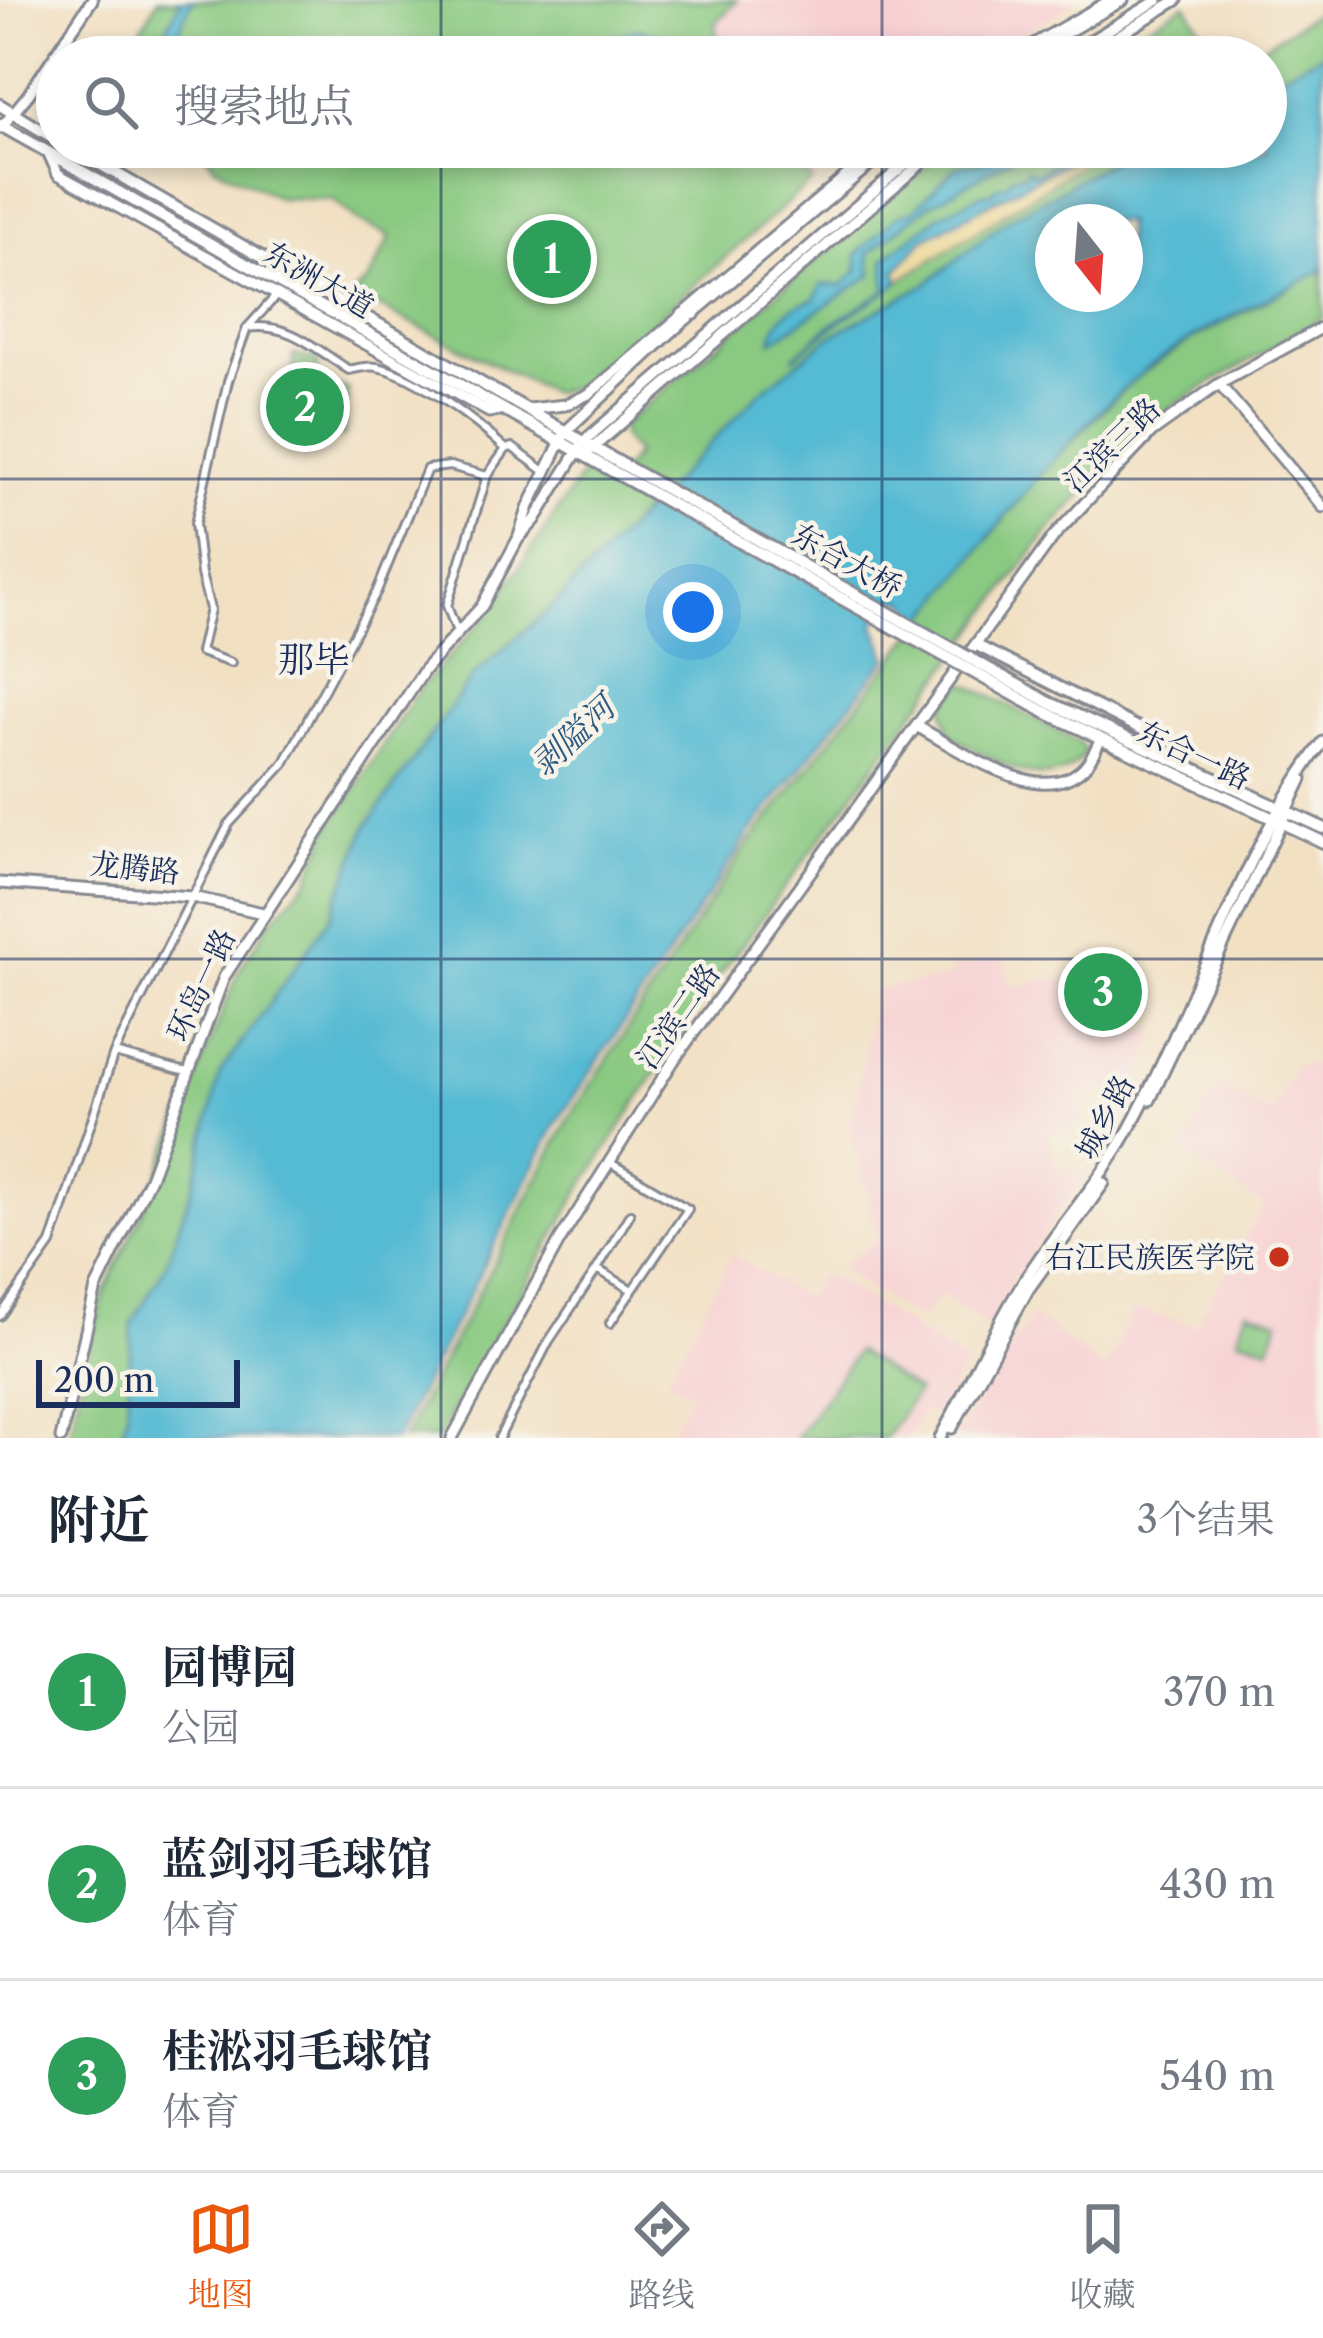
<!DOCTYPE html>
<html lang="zh">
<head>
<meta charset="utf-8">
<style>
  body { margin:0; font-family:"Libre Caslon Text","Noto Serif SC",serif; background:#f6f6f7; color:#1f2937 }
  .compass { position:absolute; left:1035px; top:204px; width:108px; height:108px; border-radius:50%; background:#fff; box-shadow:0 6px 18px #0003; rotate:163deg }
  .scale { position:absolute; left:36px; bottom:30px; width:204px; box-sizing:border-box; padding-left:12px; border:6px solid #1b2f5e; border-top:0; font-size:33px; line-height:42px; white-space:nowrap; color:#1b2f5e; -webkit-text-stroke:9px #f7f3e8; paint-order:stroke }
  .you { position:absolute; left:693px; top:612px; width:42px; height:42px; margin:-30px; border:9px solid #fff; border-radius:50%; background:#1a73e8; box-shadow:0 0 0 18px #1a73e833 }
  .badge { display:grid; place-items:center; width:78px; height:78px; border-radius:50%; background:#ea580c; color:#fff; font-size:39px; font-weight:700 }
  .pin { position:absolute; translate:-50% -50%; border:6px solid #fff; box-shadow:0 3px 12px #0006 }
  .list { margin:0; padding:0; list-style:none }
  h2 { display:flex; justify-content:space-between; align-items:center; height:156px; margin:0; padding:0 48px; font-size:51px }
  h2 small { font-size:39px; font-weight:400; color:#747a83 }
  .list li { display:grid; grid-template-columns:78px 1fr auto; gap:36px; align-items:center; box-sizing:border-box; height:192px; padding:0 48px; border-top:3px solid #e0e1e3 }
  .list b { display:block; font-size:45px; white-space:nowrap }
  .list p { margin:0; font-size:39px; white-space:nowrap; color:#747a83 }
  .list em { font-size:39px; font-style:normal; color:#747a83 }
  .icon { flex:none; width:66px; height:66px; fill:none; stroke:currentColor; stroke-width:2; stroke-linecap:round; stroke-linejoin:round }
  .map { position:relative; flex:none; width:1323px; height:1438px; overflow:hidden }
  .search { position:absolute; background:#fff; box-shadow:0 6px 18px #0003; left:36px; right:36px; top:36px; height:132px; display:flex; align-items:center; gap:30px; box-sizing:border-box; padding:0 42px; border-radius:66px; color:#747a83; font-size:45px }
  .sheet { height:732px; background:#fff }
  nav { display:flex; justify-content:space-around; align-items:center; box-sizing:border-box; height:168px; border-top:3px solid #e0e1e3; background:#fff; font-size:33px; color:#747a83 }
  nav a { display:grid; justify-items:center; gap:6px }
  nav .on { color:#ea580c }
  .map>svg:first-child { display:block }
  .built { fill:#f7cfd2 }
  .green { fill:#89c981; stroke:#527c70; stroke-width:3 }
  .sand { fill:#eeda9e; stroke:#84847e; stroke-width:3 }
  .water { fill:#55bad3; stroke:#387498; stroke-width:3; fill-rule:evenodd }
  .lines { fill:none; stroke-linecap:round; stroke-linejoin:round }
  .street-casing { stroke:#868890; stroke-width:12 }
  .secondary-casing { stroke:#868890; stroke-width:15 }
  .primary-casing { stroke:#868890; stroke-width:16 }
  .street { stroke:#fff; stroke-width:6 }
  .secondary { stroke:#fff; stroke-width:9 }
  .primary { stroke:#fff; stroke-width:10 }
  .primary-bridge-casing { stroke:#868890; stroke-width:16; stroke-linecap:butt }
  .primary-bridge { stroke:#fff; stroke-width:10 }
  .grid { fill:none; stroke:#1b2f5e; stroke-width:3; stroke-opacity:0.55 }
  .poi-dot { fill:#c8321e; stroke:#f7f3e8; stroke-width:4.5 }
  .labels { text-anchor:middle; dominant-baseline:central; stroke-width:9; stroke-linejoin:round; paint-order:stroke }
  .street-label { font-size:30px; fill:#1b2f5e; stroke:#f7f3e8 }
  .poi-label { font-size:30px; fill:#1b2f5e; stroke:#f7f3e8; text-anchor:end }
  .water-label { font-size:33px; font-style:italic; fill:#2c5981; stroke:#f7f3e8 }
  .quarter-label { font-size:36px; fill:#1b2f5e; stroke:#f7f3e8 }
</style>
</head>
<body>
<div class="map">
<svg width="1323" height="1438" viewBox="0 0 1323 1438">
  <rect width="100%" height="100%" fill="#f7f3e8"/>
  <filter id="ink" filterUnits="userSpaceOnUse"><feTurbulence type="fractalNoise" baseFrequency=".00833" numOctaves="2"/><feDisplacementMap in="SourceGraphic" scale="24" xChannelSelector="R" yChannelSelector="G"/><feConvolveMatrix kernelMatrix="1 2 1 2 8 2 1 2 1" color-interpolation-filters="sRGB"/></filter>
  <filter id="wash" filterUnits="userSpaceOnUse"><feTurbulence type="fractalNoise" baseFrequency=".004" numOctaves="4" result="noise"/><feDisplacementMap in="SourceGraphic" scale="48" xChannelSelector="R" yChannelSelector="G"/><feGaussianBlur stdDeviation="2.7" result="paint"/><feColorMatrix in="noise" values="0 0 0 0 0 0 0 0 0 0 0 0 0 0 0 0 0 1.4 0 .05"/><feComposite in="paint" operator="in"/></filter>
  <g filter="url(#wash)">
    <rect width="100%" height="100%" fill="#f2e0c3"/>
    <!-- built -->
    <path class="built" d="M737,0H1079L982,57H717L716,23Z
      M775,147H859L812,181Z
      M1005,957L1011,986L1065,977L1074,1019L1140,1007L1142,1028H1153L1156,1035L1137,1084L1080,1095L1084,1124L1049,1131L1055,1165L1085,1177L1014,1277L987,1327L939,1294L921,1321L847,1275L841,1265L878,1239L848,1120L852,1119L876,989L952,977L950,968Z
      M1296,1064L1323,1067V1438H954L1032,1315L1105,1370L1134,1309L1195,1325L1264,1205L1182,1153L1218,1084L1272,1114Z
      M732,1255L806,1298L820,1275L838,1281L966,1362L938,1416L925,1410L905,1438H667L691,1393L667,1379Z"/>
    <!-- green -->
    <path class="green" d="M158,0H737L716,23L717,57H125Z
      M1186,4L1214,49L1264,46L1323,8V54L1266,81V57H1094Z
      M200,147H775L812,181L580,386L552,393L353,294L369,280L391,236L358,221L331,199L279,198L215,166Z
      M949,147H1135L1003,223L926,284L831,336L758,394L552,607L473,676L367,826L330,918L196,1176L165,1267L132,1323L127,1415L121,1438H69L88,1349L106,1289L153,1189L238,972L269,923L308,880L328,831L419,689L489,613L583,473L595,471L614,483L636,454L622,437V426Z
      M1323,270V318L1177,403L1142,431L1050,529L716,980L581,1189L438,1438H403L568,1120L743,851L924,620L1038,476L1133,380L1191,340Z
      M293,355L318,360L317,385L348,389L344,436L294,430Z
      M963,682L1079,742L1086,751C1054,805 988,756 950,734L943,708Z
      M1247,1310L1279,1320L1270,1347L1238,1338Z
      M857,1351L917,1392L885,1438H796Z"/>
    <!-- sand -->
    <path class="sand" d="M1080,155L1085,161L1072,170L899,281L896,271L924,239Z"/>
    <!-- water -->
    <path class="water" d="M181,0H193L183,19L174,57H139L167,28Z
      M639,29L664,38L681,57L619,53L570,57L592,43Z
      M1323,54V270C1259,304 1185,334 1131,382C1052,452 989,538 924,620L904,600L886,599L875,625L888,657L751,831L556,1124L396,1438H121L127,1415L132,1323L165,1267L196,1176L220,1073L330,918L367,826L473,676L552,607L758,394L831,336L926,284L1003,223L1135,147H1266V81ZM1053,222H1125V294H1053Z
      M1016,147H1031L926,207L869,253L872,275L772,341C774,319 792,304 814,300L822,284L842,286L858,270L857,254L897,216L913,211L957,166L990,161Z
      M1078,148L1084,152L924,239L896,271L899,281L894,286L829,329L793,358L828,327L886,290L885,258L939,216L984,193H993L996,187L1008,183L1012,176L1025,174L1027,169L1036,174Z"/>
  </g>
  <g filter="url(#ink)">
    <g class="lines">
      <!-- street casing -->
      <g class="street-casing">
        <path id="street" d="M276,296L247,328C287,321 316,349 349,370C358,368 368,365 377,367C416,375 477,422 506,449L512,447L547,473
          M457,632L447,606L487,476
          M231,663L200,652L210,609L201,574L195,524L228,381L247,328
          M114,1053L229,824L284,764L377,591L427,469L450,466L487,476L506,449
          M609,1162L688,1209L610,1323
          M597,1269L630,1214
          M0,1316L51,1244L114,1053L187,1072
          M499,1438L549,1341L597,1269L632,1290"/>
      </g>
      <!-- secondary casing -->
      <g class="secondary-casing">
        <path id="secondary" d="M1011,57L1111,0
          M1024,57L1123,0
          M1063,57L1158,0
          M1083,57L1177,0
          M1,128L28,95L92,0
          M891,147L677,327L566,431L529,506L518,539L535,520L584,441L925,147
          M49,154L58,174L489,412L499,410
          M1219,384L1323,507
          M529,409L565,405L589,394L880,147
          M588,452L940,147
          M978,646L1149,733L1168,754
          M918,727C958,748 1038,808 1081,770C1090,763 1096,748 1101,738
          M0,883L192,897L263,913
          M1150,1100L1302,779
          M952,1428L1028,1290L1104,1183
          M61,1438L96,1288L150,1178L224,977L425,669L482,606L518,539
          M452,1438L560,1240L674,1060L1054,536L1152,432L1219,384L1323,327
          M940,1438C966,1390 989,1339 1017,1292C1053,1231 1103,1181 1135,1118C1201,993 1238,855 1323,742"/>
      </g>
      <!-- primary casing -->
      <g class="primary-casing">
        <path id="primary" d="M0,105L57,140
          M0,125L616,473
          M70,147L620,463
          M677,327L683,314H694
          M1050,703L1323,828
          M1045,712L1323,842"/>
      </g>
      <!-- street -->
      <use href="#street" class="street"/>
      <!-- secondary -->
      <use href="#secondary" class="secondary"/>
      <!-- primary -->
      <use href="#primary" class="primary"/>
      <!-- primary-bridge casing -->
      <g class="primary-bridge-casing">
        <path id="primary-bridge" d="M620,463L1050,703
          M616,473L1045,712"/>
      </g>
      <!-- primary-bridge -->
      <use href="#primary-bridge" class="primary-bridge"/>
    </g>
  </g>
  <!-- grid -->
  <path class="grid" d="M441,0V57M882,0V57M441,147V1438M882,147V1438M0,479H1323M0,959H1323"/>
  <!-- markers -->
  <circle class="poi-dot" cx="1279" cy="1257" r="12"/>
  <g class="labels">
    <!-- street labels -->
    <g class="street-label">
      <text transform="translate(319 280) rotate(30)">东洲大道</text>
      <text transform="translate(1112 445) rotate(-44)">江滨三路</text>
      <text transform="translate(847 561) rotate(29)">东合大桥</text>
      <text transform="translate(1194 755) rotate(25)">东合一路</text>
      <text transform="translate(135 868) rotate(6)">龙腾路</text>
      <text transform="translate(201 985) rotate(-65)">环岛一路</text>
      <text transform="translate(678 1016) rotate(-55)">江滨二路</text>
      <text transform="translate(1105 1117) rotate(-62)">城乡路</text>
    </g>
    <!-- poi labels -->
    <g class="poi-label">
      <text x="1255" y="1257">右江民族医学院</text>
    </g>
    <!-- water labels -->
    <g class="water-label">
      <text transform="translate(573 736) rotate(-43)">剥隘河</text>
    </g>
    <!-- quarter labels -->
    <g class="quarter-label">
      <text x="314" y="659">那毕</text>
    </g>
  </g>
</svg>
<svg class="compass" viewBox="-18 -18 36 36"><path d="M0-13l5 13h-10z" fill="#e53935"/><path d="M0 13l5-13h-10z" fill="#747a83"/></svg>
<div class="scale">200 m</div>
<div class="you"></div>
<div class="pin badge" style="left:552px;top:259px;background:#2e9e5b">1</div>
<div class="pin badge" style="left:305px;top:407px;background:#2e9e5b">2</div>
<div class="pin badge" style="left:1103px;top:992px;background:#2e9e5b">3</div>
<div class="search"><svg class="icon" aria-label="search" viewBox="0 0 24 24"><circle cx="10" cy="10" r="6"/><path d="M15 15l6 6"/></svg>搜索地点</div>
</div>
<section class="sheet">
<h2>附近<small>3个结果</small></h2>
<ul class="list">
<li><span class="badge" style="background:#2e9e5b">1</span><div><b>园博园</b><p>公园</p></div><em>370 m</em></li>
<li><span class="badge" style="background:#2e9e5b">2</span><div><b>蓝剑羽毛球馆</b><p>体育</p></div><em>430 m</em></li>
<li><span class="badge" style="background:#2e9e5b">3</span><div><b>桂淞羽毛球馆</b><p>体育</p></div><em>540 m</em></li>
</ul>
</section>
<nav>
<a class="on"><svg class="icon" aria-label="map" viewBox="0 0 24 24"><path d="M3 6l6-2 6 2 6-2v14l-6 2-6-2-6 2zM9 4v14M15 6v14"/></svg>地图</a>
<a><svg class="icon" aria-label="directions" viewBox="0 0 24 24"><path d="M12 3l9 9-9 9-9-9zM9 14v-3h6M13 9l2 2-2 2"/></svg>路线</a>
<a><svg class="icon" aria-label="saved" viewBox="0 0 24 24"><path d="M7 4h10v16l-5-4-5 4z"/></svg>收藏</a>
</nav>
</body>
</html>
